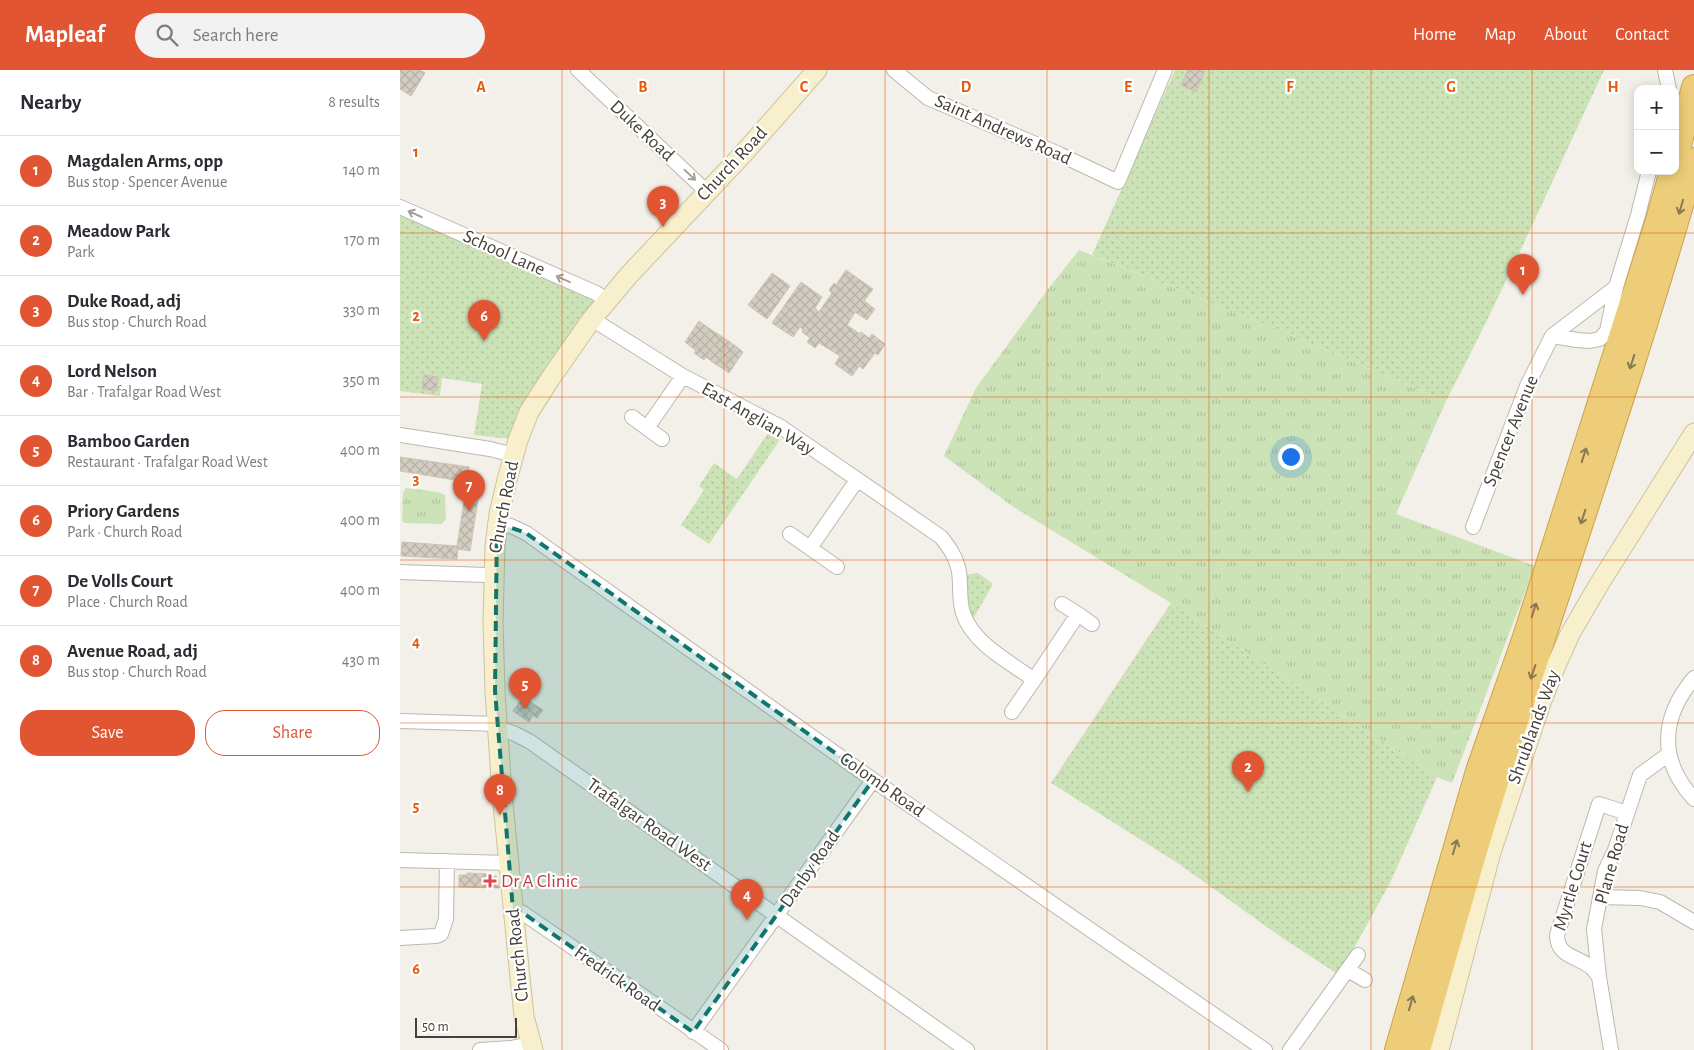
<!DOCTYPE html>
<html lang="en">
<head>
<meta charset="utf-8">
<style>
  body { margin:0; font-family:"Alegreya Sans",sans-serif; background:#f2f2f3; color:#2b2b33 }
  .controls { position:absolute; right:15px; top:15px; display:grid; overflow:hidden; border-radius:10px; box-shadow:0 2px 12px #0003 }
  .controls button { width:45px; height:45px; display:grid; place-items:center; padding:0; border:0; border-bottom:1px solid #e1e1e2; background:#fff; color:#2b2b33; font:25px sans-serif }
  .scale { position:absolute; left:15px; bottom:12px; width:102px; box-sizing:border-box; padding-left:5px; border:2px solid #454138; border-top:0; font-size:14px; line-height:18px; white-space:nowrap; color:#454138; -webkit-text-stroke:4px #fff; paint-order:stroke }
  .you { position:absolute; left:890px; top:386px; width:18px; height:18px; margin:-12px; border:4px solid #fff; border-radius:50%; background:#1a73e8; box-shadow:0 0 0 8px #1a73e833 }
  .badge { display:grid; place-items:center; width:32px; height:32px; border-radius:50%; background:#e15532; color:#fff; font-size:16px; font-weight:700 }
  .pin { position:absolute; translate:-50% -41px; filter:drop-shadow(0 1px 2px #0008) }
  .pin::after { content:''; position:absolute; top:26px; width:18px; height:15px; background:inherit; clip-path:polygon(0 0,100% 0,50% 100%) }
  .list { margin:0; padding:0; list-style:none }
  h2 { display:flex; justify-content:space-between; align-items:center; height:65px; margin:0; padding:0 20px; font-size:21px }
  h2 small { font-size:16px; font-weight:400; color:#7c7c81 }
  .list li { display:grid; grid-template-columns:32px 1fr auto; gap:15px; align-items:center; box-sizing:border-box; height:70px; padding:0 20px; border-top:1px solid #e1e1e2 }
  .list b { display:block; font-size:19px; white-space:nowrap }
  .list p { margin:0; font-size:16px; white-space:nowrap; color:#7c7c81 }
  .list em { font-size:16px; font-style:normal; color:#7c7c81 }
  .actions { display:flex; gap:10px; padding:15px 20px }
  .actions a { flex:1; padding:11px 0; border:1px solid #e15532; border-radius:20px; text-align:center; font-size:18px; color:#e15532 }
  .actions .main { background:#e15532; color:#fff }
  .icon { flex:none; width:28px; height:28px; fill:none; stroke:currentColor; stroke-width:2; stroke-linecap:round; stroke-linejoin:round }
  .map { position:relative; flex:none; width:1294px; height:980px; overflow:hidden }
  header { display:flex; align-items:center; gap:30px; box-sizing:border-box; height:70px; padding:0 25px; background:#e15532; color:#fff }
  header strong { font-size:24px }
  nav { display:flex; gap:28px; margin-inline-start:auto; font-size:18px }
  .search { width:350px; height:45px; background:#f2f2f3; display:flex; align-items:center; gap:12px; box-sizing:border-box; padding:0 18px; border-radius:28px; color:#7c7c81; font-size:19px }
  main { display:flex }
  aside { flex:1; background:#fff }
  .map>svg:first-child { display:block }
  .grass { fill:url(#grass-tufts) }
  .park { fill:url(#park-dots) }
  .building { fill:url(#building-cross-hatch); stroke:#cdc4b4 }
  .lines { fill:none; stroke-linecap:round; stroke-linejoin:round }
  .street-casing { stroke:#bdb8ad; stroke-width:16 }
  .secondary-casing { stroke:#cdc39e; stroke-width:21 }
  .highway-casing { stroke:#cca34a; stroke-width:26 }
  .street { stroke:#fff; stroke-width:14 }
  .secondary { stroke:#f8f0cd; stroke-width:19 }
  .highway { stroke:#edcd79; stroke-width:24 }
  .oneway { stroke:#a2a09c }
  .oneway2 { stroke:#887952 }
  .marked { fill:#0f766e; fill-opacity:0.2; stroke:#0f766e; stroke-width:4; stroke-dasharray:10 6; stroke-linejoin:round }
  .grid { fill:none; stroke:#e8590c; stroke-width:1; stroke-opacity:0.55 }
  .health-dot { fill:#e0444e; stroke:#fff; stroke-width:2 }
  .labels { text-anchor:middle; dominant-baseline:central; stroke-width:4.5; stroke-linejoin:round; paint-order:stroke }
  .street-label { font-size:19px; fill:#454138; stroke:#fff }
  .health-label { font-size:19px; fill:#be3a42; stroke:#fff; text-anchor:start }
  .grid-label { font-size:16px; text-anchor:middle; font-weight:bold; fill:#e8590c; stroke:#fff; stroke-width:4.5; stroke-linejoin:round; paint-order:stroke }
</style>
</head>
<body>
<header>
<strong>Mapleaf</strong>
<div class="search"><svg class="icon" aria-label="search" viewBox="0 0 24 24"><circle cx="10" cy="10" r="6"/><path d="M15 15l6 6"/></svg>Search here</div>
<nav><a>Home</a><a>Map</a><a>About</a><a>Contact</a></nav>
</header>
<main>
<aside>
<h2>Nearby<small>8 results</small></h2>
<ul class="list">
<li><span class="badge">1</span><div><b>Magdalen Arms, opp</b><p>Bus stop · Spencer Avenue</p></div><em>140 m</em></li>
<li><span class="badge">2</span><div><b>Meadow Park</b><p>Park</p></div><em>170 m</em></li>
<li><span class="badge">3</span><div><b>Duke Road, adj</b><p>Bus stop · Church Road</p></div><em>330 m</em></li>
<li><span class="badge">4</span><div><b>Lord Nelson</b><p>Bar · Trafalgar Road West</p></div><em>350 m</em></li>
<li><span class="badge">5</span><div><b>Bamboo Garden</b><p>Restaurant · Trafalgar Road West</p></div><em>400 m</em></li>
<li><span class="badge">6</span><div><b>Priory Gardens</b><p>Park · Church Road</p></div><em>400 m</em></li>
<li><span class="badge">7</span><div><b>De Volls Court</b><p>Place · Church Road</p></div><em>400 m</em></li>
<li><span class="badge">8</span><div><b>Avenue Road, adj</b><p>Bus stop · Church Road</p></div><em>430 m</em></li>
</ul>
<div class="actions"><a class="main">Save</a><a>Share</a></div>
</aside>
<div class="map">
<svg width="1294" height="980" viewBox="0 0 1294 980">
  <defs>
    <pattern id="grass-tufts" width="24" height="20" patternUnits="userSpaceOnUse" patternTransform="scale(1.25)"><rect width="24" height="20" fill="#cce2b7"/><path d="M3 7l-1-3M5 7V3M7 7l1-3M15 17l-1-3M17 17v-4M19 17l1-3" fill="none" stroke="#b1c39e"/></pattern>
    <pattern id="park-dots" width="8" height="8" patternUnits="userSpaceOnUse" patternTransform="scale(1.25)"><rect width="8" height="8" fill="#cce2b7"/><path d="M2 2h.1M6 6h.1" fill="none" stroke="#b1c39e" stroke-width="1.8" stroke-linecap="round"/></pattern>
    <pattern id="building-cross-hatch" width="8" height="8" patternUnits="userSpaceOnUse" patternTransform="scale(1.25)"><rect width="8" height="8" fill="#d3ccc0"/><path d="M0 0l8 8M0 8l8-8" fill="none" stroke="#b6b0a6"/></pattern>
  </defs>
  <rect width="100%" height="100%" fill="#f3f0e9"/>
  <!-- grass -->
  <path class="grass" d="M679,180L889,264L1046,331L996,444L1135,496L1052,713L1037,707L771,533L615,438L544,386L576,318L649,218Z
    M6,418L38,422L45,425L46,449L42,454L5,453L2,451L3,423Z"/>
  <!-- park -->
  <path class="park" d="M775,0H1204C1152,111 1103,223 1046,331L889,264L692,185Z
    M0,141L200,228L109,368H101L74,365L82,314L42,308L40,326L0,321Z
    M370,360L381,368L309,474L281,455L304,420L299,416L314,393L337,409Z
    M578,503L593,514L572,551L566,541L563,505Z
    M771,533L1037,707L990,813L939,905L884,869L779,794L651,713Z"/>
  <!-- building -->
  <path class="building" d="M0,0H20L25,3L11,26L0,19Z
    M788,0L805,1L796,22L781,15Z
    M446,200L473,219L464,231L475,239L467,250L455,242L447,255L460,264L461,262L469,268L472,264L485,274L478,285L475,283L463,299L459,296L452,306L435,294L440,286L419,273L415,278L407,272L410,268L402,262L403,260L400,257L393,267L372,253L401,212L422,227L415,238L419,242L432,223L429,220L434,213L436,215Z
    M372,203L390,216L367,249L348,235Z
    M299,251L310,259L295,280L285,272Z
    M310,259L321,266L304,290L294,283Z
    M321,266L330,272L315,294L306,287Z
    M330,272L337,277L322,298L315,294Z
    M337,277L343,282L329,303L322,298Z
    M24,305L38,307L36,321L22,319Z
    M0,387L69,397L67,408L81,410L70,481L58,479L57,489L1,486L2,472L57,476L67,412L0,401Z
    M123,627L143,640L137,648L133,645L129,652L113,641Z
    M67,803L91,804V806H96L99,809V818L59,817V805H67Z"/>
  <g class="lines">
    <!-- street casing -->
    <g class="street-casing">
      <path id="street" d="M178,0L307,122
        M494,0L528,28L659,84L718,112L765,0
        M1265,0L1269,19
        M0,137L196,223L207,230
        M1216,217L1152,266L1177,270L1190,271L1200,269L1207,261L1216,217L1238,145L1249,101
        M192,249L283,306L381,357L541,467C548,476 555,485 558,497C562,511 558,528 563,543C573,574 609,591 634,610L678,544L662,534
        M232,347L247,358
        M0,365L90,379L114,385
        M262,369L247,358L283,306
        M97,453L111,456L126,463L473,710L865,980
        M1073,457L1127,316L1152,266
        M390,464L410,478L457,410
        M410,478L437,497
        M0,502L86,505
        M678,544L692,554
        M1294,608C1261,647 1258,690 1294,729
        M612,642L634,610
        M0,651L98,654
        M98,658L113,663L129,671L567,980
        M0,790L108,793
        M1201,827L1240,828L1260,832L1294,852
        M113,840L123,843L321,980
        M0,868L36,866L41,864L46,849L47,791
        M948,900L965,910
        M1199,907C1197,904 1194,900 1192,898C1178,886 1157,887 1157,865L1199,734L1227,743
        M293,962L473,710
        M80,980L111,978L130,974
        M890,980L958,885
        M1211,980L1199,907L1194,859L1205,801L1215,780L1240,705L1269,684"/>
    </g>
    <!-- secondary casing -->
    <g class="secondary-casing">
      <path id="secondary" d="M133,980L124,946L120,908L102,723L95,621L93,553L95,476L99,444L108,406L118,370L129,342L150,309L192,249L229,205L343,84L417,0
        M1039,980L1091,782L1142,630L1154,600L1170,564L1198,516L1294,363"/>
    </g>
    <!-- highway casing -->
    <g class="highway-casing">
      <path id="highway" d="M1275,91L1294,17
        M997,980L1078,701L1125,567L1257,154L1272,101
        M1018,980C1044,888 1069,796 1098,706C1164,501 1235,298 1294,90"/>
    </g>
    <!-- street -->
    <use href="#street" class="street"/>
    <!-- secondary -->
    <use href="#secondary" class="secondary"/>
    <!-- highway -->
    <use href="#highway" class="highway"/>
  </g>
  <!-- one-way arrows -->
  <defs><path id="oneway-shaft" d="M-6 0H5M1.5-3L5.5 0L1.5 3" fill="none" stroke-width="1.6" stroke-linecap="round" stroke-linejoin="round" transform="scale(1.25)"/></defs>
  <g class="oneway">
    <use href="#oneway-shaft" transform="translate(290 105) rotate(43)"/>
    <use href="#oneway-shaft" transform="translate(15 144) rotate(-156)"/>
    <use href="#oneway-shaft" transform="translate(163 209) rotate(-156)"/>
  </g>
  <g class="oneway2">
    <use href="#oneway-shaft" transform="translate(1281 137) rotate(106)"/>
    <use href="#oneway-shaft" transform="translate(1232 292) rotate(108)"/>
    <use href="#oneway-shaft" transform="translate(1184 385) rotate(-72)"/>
    <use href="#oneway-shaft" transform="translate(1183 447) rotate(108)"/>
    <use href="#oneway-shaft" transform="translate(1134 540) rotate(-72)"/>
    <use href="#oneway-shaft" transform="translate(1133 602) rotate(109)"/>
    <use href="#oneway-shaft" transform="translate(1055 777) rotate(-73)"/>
    <use href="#oneway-shaft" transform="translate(1011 933) rotate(-74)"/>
  </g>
  <!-- marked area -->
  <path class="marked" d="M97,453L126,463L473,710L293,962L123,843L113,840L95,621Z"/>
  <!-- grid -->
  <path class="grid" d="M162,0V980M324,0V980M485,0V980M647,0V980M809,0V980M971,0V980M1132,0V980M0,163H1294M0,327H1294M0,490H1294M0,653H1294M0,817H1294"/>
  <!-- markers -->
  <path class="health-dot" d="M87.5 803.5h5v5h5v5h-5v5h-5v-5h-5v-5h5z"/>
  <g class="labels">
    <!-- street labels -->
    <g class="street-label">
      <text transform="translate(603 60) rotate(24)">Saint Andrews Road</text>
      <text transform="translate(242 61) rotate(43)">Duke Road</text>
      <text transform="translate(332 94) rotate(-47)">Church Road</text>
      <text transform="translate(104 183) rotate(24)">School Lane</text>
      <text transform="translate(358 349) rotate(30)">East Anglian Way</text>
      <text transform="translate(1111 361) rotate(-68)">Spencer Avenue</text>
      <text transform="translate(104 437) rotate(-79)">Church Road</text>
      <text transform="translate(1134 657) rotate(-70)">Shrublands Way</text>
      <text transform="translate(482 715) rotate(35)">Colomb Road</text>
      <text transform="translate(249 755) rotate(35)">Trafalgar Road West</text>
      <text transform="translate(1212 794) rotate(-74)">Plane Road</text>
      <text transform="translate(410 799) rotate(-55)">Danby Road</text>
      <text transform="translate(1173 816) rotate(-73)">Myrtle Court</text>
      <text transform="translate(118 885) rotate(-96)">Church Road</text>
      <text transform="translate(217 909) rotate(35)">Fredrick Road</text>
    </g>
    <!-- health labels -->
    <g class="health-label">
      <text x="101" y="811">Dr A Clinic</text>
    </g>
  </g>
  <g class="grid-label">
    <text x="81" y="22">A</text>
    <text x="243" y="22">B</text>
    <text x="404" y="22">C</text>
    <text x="566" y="22">D</text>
    <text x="728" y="22">E</text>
    <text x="890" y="22">F</text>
    <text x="1051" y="22">G</text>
    <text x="1213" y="22">H</text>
    <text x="16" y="87">1</text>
    <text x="16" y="251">2</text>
    <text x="16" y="414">3</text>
    <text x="16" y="577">4</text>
    <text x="16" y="741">5</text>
    <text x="16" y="904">6</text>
  </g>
</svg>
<div class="controls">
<button>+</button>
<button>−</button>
</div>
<div class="scale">50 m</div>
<div class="you"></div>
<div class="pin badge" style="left:1123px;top:225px">1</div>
<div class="pin badge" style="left:848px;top:722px">2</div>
<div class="pin badge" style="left:263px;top:157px">3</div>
<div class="pin badge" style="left:347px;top:850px">4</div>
<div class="pin badge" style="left:125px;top:639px">5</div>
<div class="pin badge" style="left:84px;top:271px">6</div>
<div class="pin badge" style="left:69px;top:441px">7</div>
<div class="pin badge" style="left:100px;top:745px">8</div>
</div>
</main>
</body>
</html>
